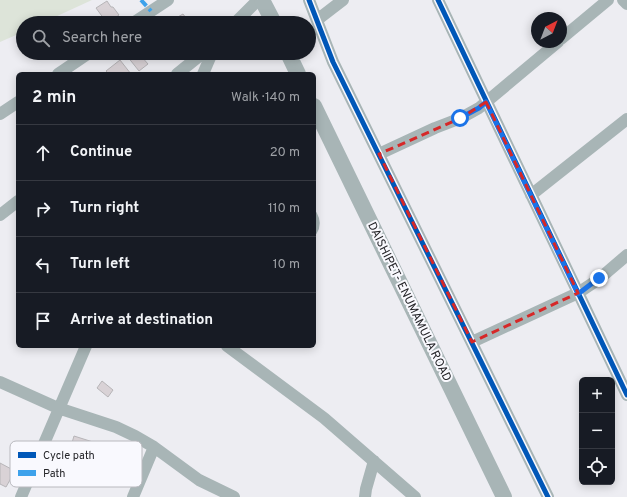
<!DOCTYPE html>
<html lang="en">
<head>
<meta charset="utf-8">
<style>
  body { margin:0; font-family:Overpass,sans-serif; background:#242831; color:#f1f3f6 }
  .controls { position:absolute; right:12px; bottom:12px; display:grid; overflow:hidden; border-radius:6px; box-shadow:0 2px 10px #0003 }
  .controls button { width:36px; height:36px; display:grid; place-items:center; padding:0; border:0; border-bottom:1px solid #363941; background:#171b24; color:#f1f3f6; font:20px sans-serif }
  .compass { position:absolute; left:531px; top:12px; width:36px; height:36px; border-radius:50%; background:#171b24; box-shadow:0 2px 10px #0003; rotate:42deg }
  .stop { position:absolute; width:12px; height:12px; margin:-9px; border:3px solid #1a73e8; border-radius:50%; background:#fff }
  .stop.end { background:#1a73e8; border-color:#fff; box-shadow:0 1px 4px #0008 }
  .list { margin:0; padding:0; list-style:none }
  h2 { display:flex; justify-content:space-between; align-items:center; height:52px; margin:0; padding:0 16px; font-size:17px }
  h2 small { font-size:13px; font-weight:400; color:#9ea1a6 }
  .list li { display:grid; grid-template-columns:26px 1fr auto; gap:12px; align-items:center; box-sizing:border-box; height:56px; padding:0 16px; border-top:1px solid #363941 }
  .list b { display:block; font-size:15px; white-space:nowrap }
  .list em { font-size:13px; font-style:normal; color:#9ea1a6 }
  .icon { flex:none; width:22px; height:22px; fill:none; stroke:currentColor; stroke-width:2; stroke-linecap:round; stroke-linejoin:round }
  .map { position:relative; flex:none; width:627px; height:497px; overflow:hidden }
  .search { position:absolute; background:#171b24; box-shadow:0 2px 10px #0003; left:16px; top:16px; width:300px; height:44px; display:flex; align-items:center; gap:10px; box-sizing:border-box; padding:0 14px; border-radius:22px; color:#9ea1a6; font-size:15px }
  .panel { position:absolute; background:#171b24; box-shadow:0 2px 10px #0003; left:16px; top:72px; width:300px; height:276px; border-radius:6px }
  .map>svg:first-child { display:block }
  .green { fill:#dde4d9 }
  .building { fill:#d9d2d6; stroke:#b7b5b8 }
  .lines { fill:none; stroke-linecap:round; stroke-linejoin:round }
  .service { stroke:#a8b5b6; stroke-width:6 }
  .minor { stroke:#a8b5b6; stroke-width:12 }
  .tertiary { stroke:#a8b5b6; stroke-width:16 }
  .quiet { stroke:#3ea2eb; stroke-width:4; stroke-dasharray:8 4; stroke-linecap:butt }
  .cycleway-casing { stroke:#f9f9fe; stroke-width:8 }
  .cycleway { stroke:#0057b8; stroke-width:5 }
  .route { stroke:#1a73e8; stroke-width:5 }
  .marked { fill:none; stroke:#d62828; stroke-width:3; stroke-dasharray:8 5; stroke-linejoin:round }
  .labels { text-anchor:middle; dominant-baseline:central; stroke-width:4; stroke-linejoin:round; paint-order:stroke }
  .street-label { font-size:12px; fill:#252529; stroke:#f9f9fe }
  .key { fill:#f9f9fe; stroke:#b9b9be; stroke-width:1 }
  .key-label { font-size:11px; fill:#252529 }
</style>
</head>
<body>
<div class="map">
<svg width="627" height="497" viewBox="0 0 627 497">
  <rect width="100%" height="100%" fill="#ededf2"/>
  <!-- green -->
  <path class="green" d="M0,0H92L42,23H23V32L0,42Z"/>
  <!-- building -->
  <path class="building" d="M107,1L111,7H113L119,15L108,23H107L96,8Z
    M183,14L189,22L188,23H179L176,18Z
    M131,53H137L139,56H141L148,64L139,71L127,56Z
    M120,60L131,74H109L106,71Z
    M102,381L113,390L108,397L97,388Z
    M74,436L93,442L90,452L71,446Z
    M0,463L15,471L6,487L0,484Z"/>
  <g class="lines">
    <!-- service -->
    <path class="service" d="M314,214C318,221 318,226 314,232"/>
    <!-- minor -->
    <path class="minor" d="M309,0L333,62L548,497
      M438,0L627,395
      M623,0L627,4
      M317,20L343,0
      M133,23L168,0
      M235,23L258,0
      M561,39L608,0
      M58,74L89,53
      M177,74L203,53
      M203,74L212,53
      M0,114L18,102
      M379,154L435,128L461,118L479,108L558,42
      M531,195L627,119
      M0,215L18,201
      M472,342L578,293L599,279L627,255
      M227,346L324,418L415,497
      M0,382L58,408L116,427L135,436L154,447L199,480L234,497
      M21,497L86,346
      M133,497L154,447
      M365,497L366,489L374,461"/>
    <!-- tertiary -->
    <path class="tertiary" d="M262,0L274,23
      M288,53L298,74
      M314,106L504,497"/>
    <!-- quiet -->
    <path class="quiet" d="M141,0L151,11"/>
    <!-- cycleway casing -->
    <g class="cycleway-casing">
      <path id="cycleway" d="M309,0L333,62L548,497
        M438,0L627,395"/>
    </g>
    <!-- cycleway -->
    <use href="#cycleway" class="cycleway"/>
  </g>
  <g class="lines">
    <!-- route -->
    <path class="route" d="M460,118L479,108L486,102L578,294L599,278"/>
  </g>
  <!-- marked area -->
  <path class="marked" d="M486,102L578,293L472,342L379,154L461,118Z"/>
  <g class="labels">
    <!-- street labels -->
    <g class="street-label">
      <text transform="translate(409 302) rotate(64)">DAISHIPET- ENUMAMULA ROAD</text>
    </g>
  </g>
  <!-- legend -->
  <rect x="10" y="441" width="132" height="46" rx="6" class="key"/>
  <rect x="18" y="452" width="18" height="6" fill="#0057b8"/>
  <rect x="18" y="470" width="18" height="6" fill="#3ea2eb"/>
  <g class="key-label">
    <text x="43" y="459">Cycle path</text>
    <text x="43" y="477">Path</text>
  </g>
</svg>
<div class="controls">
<button>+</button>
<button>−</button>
<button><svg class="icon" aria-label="locate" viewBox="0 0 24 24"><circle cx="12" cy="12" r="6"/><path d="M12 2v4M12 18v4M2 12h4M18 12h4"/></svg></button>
</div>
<svg class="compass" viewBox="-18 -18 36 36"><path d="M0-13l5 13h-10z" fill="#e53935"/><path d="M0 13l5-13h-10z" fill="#9ea1a6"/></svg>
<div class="stop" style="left:460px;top:118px"></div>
<div class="stop end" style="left:599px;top:278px"></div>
<div class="search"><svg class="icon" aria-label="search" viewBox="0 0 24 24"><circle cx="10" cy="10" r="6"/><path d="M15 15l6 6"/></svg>Search here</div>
<section class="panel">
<h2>2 min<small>Walk · 140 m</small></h2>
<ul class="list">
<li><svg class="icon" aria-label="ahead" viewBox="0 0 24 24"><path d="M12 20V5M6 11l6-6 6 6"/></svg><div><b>Continue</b></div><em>20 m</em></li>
<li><svg class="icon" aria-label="right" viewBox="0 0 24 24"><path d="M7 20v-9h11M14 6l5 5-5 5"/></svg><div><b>Turn right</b></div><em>110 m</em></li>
<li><svg class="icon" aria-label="left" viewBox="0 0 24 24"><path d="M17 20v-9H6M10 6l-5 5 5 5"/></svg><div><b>Turn left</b></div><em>10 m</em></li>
<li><svg class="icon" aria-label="arrive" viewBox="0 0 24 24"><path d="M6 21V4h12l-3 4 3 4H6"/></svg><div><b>Arrive at destination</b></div></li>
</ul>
</section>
</div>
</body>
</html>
